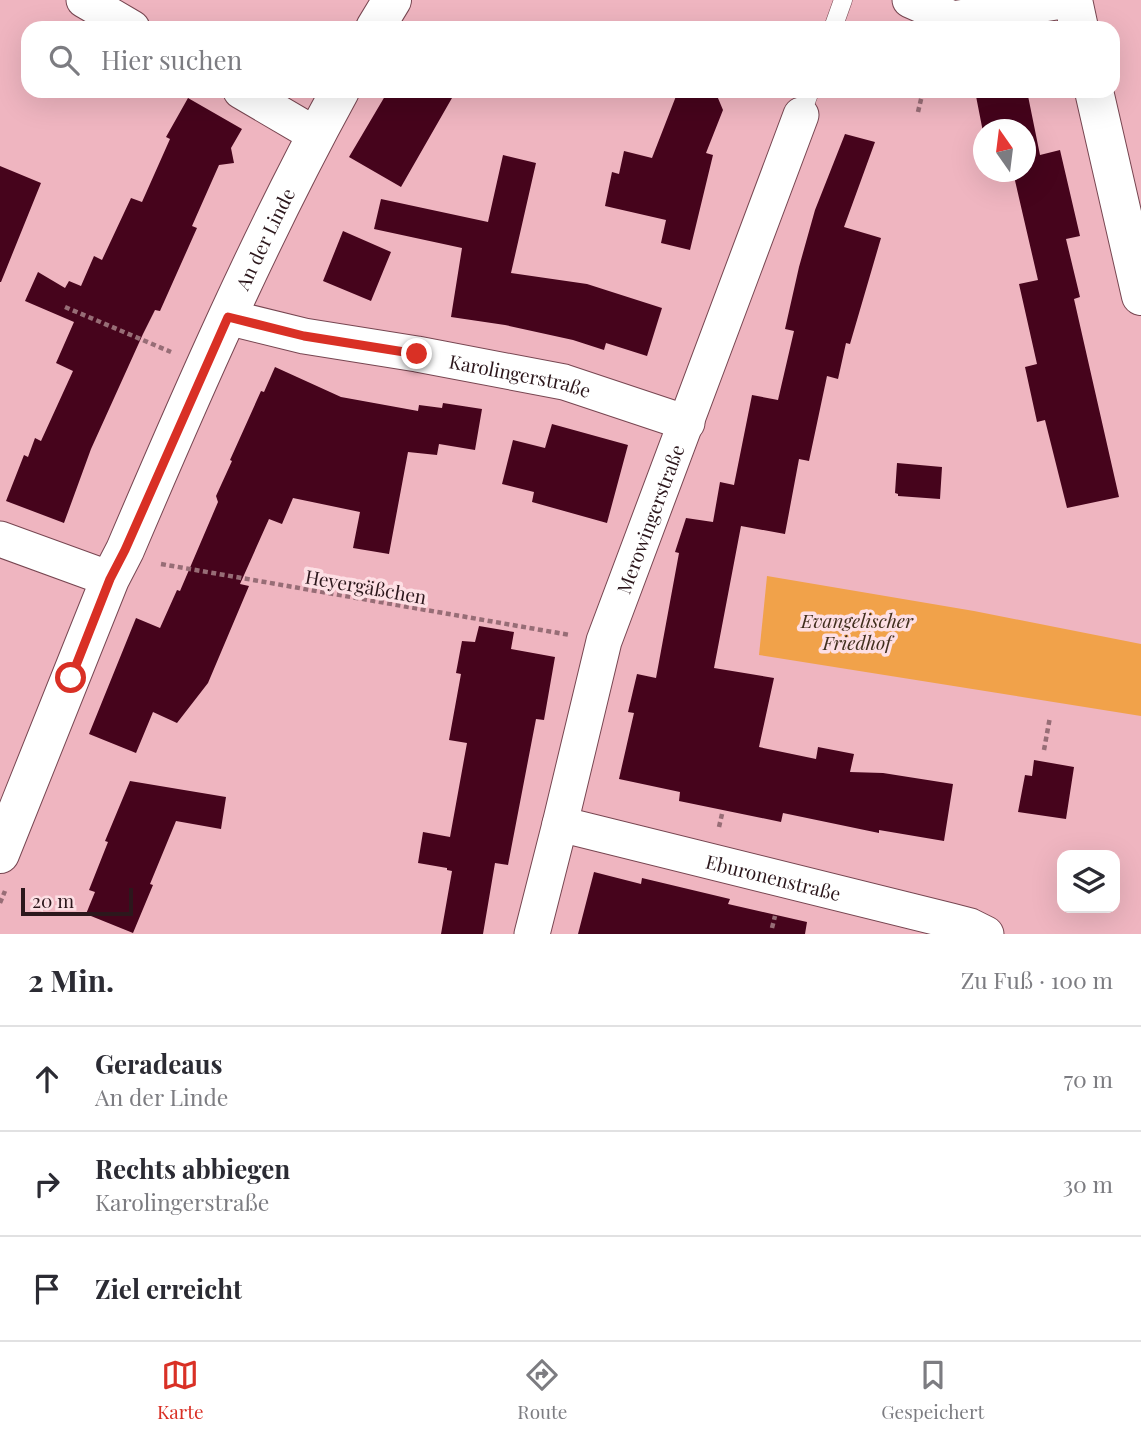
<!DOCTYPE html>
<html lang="de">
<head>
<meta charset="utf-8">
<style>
  body { margin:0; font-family:"Playfair Display",serif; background:#f2f2f3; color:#2b2b33 }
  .controls { position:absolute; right:21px; bottom:21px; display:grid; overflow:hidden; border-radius:14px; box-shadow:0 7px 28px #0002 }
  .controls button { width:63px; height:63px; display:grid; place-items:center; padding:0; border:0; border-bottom:2px solid #e1e1e2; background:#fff; color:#2b2b33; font:35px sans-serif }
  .compass { position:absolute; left:973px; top:119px; width:63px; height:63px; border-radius:50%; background:#fff; box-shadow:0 7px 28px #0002; rotate:346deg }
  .scale { position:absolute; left:21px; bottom:18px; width:112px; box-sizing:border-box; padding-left:7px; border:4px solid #2c171c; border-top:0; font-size:19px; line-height:24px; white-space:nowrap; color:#2c171c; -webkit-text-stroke:5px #fddfe4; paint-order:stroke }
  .stop { position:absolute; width:21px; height:21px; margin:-16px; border:5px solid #d93025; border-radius:50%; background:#fff }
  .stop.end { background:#d93025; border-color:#fff; box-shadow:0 2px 7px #0008 }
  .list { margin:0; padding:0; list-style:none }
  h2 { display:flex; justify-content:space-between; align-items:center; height:91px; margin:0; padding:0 28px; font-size:30px }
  h2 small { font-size:23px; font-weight:400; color:#7c7c81 }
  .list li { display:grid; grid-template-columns:46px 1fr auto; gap:21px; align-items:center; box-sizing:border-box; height:105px; padding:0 28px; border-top:2px solid #e1e1e2 }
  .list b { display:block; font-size:26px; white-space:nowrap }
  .list p { margin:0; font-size:23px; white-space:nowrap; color:#7c7c81 }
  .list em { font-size:23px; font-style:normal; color:#7c7c81 }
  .icon { flex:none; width:38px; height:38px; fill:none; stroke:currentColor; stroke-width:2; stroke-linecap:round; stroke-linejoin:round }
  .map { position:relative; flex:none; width:1141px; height:934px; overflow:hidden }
  .search { position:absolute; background:#fff; box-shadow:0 7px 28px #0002; left:21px; right:21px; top:21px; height:77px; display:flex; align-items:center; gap:18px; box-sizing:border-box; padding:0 24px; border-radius:21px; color:#7c7c81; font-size:26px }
  .sheet { height:406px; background:#fff }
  nav { display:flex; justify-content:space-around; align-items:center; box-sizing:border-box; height:98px; border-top:2px solid #e1e1e2; background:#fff; font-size:19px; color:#7c7c81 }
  nav a { display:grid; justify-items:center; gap:4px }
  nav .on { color:#d93025 }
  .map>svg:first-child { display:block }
  .green { fill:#f1a24a }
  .building { fill:#46041c }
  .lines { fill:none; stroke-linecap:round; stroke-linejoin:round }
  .lane-casing { stroke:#774651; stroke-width:19 }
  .street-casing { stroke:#774651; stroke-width:37 }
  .secondary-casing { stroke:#774651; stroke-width:40 }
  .path { stroke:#976d76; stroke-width:4.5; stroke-dasharray:5 3.5; stroke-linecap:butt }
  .lane { stroke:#fff; stroke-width:18 }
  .street { stroke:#fff; stroke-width:35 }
  .secondary { stroke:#fff; stroke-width:38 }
  .route { stroke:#d93025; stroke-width:9 }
  .labels { text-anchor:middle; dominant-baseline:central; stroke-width:7; stroke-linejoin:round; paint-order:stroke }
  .street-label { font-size:19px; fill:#2c171c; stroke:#fddfe4 }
  .park-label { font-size:19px; font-style:italic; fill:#412f1e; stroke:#fddfe4 }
</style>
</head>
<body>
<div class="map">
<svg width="1141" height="934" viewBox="0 0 1141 934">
  <rect width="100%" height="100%" fill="#efb5c0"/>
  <!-- green -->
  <path class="green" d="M767,576L974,611L1141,644V716L759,655Z"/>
  <!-- building -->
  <path class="building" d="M388,91H456L401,187L349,157Z
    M678,91H715L723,110L706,153L713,155L690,250L661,243L666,220L605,206L612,172L619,174L624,151L652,158Z
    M975,91H1027L1040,155L1060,150L1080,236L1066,239L1080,297L1074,299L1119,497L1067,508L1045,420L1037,422L1025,367L1037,364L1019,284L1038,280L1013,172H1026V130H1004L1003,128L984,130L983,132Z
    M188,98L242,129L231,148L234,163L219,165L192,226L197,228L160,311L155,310L143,334L91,449L64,523L6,501L24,455L28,457L35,438L41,441L73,371L56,363L74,322L25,301L38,272L65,288L69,281L81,286L94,256L102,260L131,198L142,202L170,139L166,137Z
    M845,134L875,142L844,227L881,238L850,344L846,343L838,379L827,376L809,461L799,459L785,534L741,526L714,668L774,678L759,747L816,759L818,747L854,754L850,772L883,773L953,784L944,841L879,830V833L783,813L781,822L679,801L680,792L619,779L634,713L628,712L637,674L656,678L679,553L675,552L686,518L713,522L720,482L734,485L752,395L778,400L794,331L785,329L799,267L815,210Z
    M503,155L536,163L511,273L587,284L662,308L647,356L606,343L604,350L573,340L505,325L451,317L462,248L374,229L381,199L488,222Z
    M0,166L41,183L1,282H0Z
    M343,231L391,252L371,301L323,281Z
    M275,367L341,397L418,411L419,405L442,408L443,403L482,409L475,450L439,444L437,455L408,452L389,554L353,548L360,512L293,498L282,524L269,519L240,584L249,586L208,683L177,723L153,712L136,753L89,734L136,618L160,628L177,590L180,591L218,502L216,496L232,461L230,460L261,391L264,392Z
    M552,424L628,445L607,523L532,502L534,492L502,484L513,440L545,448Z
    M897,463L942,467L940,499L898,496V494L895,493Z
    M479,626L514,632L511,649L555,657L544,720L536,719L508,865L495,863L483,934H441L452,871L447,870V868L418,863L423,832L450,837L467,743L449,740L461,674L456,673L462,641L475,642Z
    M1034,760L1074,767L1066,819L1018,812L1025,775L1032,776Z
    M130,781L226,797L221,829L176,821L150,884L153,885L133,933L86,914L95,892L89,890L108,842L105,841Z
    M594,872L641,884L642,878L730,899L728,904L807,922L805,934H578Z"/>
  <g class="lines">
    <!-- lane casing -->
    <g class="lane-casing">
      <path id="lane" d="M833,28L843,0
        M801,115L810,91"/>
    </g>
    <!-- street casing -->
    <g class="street-casing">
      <g id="street">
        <path d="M84,0L132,28"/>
        <path d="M910,0L953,19L1068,0"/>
        <path d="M241,91L316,135"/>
        <path id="s1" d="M227,317L304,336L417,354L564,382L687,423"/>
        <path d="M0,539L110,579"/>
        <path id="s2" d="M560,824L951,921L970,926L986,934"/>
        <path id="s3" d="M532,934L560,824L604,641L801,115"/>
      </g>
    </g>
    <!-- secondary casing -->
    <g class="secondary-casing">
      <g id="secondary">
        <path d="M1073,0L1079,28"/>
        <path d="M375,28L392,0"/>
        <path d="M1094,91L1141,296"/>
        <path id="s4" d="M0,854L110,579L125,550C191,395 259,239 340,91"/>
      </g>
    </g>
    <!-- path -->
    <path class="path" d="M918,112L923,91
      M65,307L171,352
      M161,564L570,635
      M1044,750L1050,717
      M719,827L722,814
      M0,903L5,891
      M772,928L775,916"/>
    <!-- lane -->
    <use href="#lane" class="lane"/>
    <!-- street -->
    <use href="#street" class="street"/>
    <!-- secondary -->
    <use href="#secondary" class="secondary"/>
  </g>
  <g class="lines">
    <!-- route -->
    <path class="route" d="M71,678L110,579L125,550L228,317L304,336L417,354"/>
  </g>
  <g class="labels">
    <!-- street labels -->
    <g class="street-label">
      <text stroke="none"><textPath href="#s4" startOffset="670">An der Linde</textPath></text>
      <text stroke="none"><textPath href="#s1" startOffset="299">Karolingerstraße</textPath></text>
      <text stroke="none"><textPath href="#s3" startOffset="432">Merowingerstraße</textPath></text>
      <text transform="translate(366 586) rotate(10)">Heyergäßchen</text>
      <text stroke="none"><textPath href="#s2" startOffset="220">Eburonenstraße</textPath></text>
    </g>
    <!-- park labels -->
    <g class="park-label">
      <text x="857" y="620">Evangelischer<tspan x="857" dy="22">Friedhof</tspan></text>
    </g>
  </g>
</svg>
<div class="controls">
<button><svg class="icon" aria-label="layers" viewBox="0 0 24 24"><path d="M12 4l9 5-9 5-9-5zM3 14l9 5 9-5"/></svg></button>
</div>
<svg class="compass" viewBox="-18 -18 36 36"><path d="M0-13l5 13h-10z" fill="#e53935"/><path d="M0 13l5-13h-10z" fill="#7c7c81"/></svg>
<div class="scale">20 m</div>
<div class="stop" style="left:71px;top:678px"></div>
<div class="stop end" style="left:417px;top:354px"></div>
<div class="search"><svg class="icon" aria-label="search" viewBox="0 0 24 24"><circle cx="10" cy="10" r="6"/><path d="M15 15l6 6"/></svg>Hier suchen</div>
</div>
<section class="sheet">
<h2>2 Min.<small>Zu Fuß · 100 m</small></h2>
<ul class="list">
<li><svg class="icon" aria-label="ahead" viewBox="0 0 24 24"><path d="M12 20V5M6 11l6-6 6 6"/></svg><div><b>Geradeaus</b><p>An der Linde</p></div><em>70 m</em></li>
<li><svg class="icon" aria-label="right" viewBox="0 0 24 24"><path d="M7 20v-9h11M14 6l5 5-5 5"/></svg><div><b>Rechts abbiegen</b><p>Karolingerstraße</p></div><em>30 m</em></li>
<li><svg class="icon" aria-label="arrive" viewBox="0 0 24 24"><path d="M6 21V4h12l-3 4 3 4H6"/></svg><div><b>Ziel erreicht</b></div></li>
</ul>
</section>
<nav>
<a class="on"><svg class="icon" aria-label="map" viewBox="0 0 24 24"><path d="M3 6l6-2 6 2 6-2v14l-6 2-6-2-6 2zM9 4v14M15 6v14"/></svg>Karte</a>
<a><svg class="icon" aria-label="directions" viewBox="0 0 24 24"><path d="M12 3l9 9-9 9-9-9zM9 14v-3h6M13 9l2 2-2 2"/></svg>Route</a>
<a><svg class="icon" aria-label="saved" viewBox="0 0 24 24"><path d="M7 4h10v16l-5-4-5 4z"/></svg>Gespeichert</a>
</nav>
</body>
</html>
